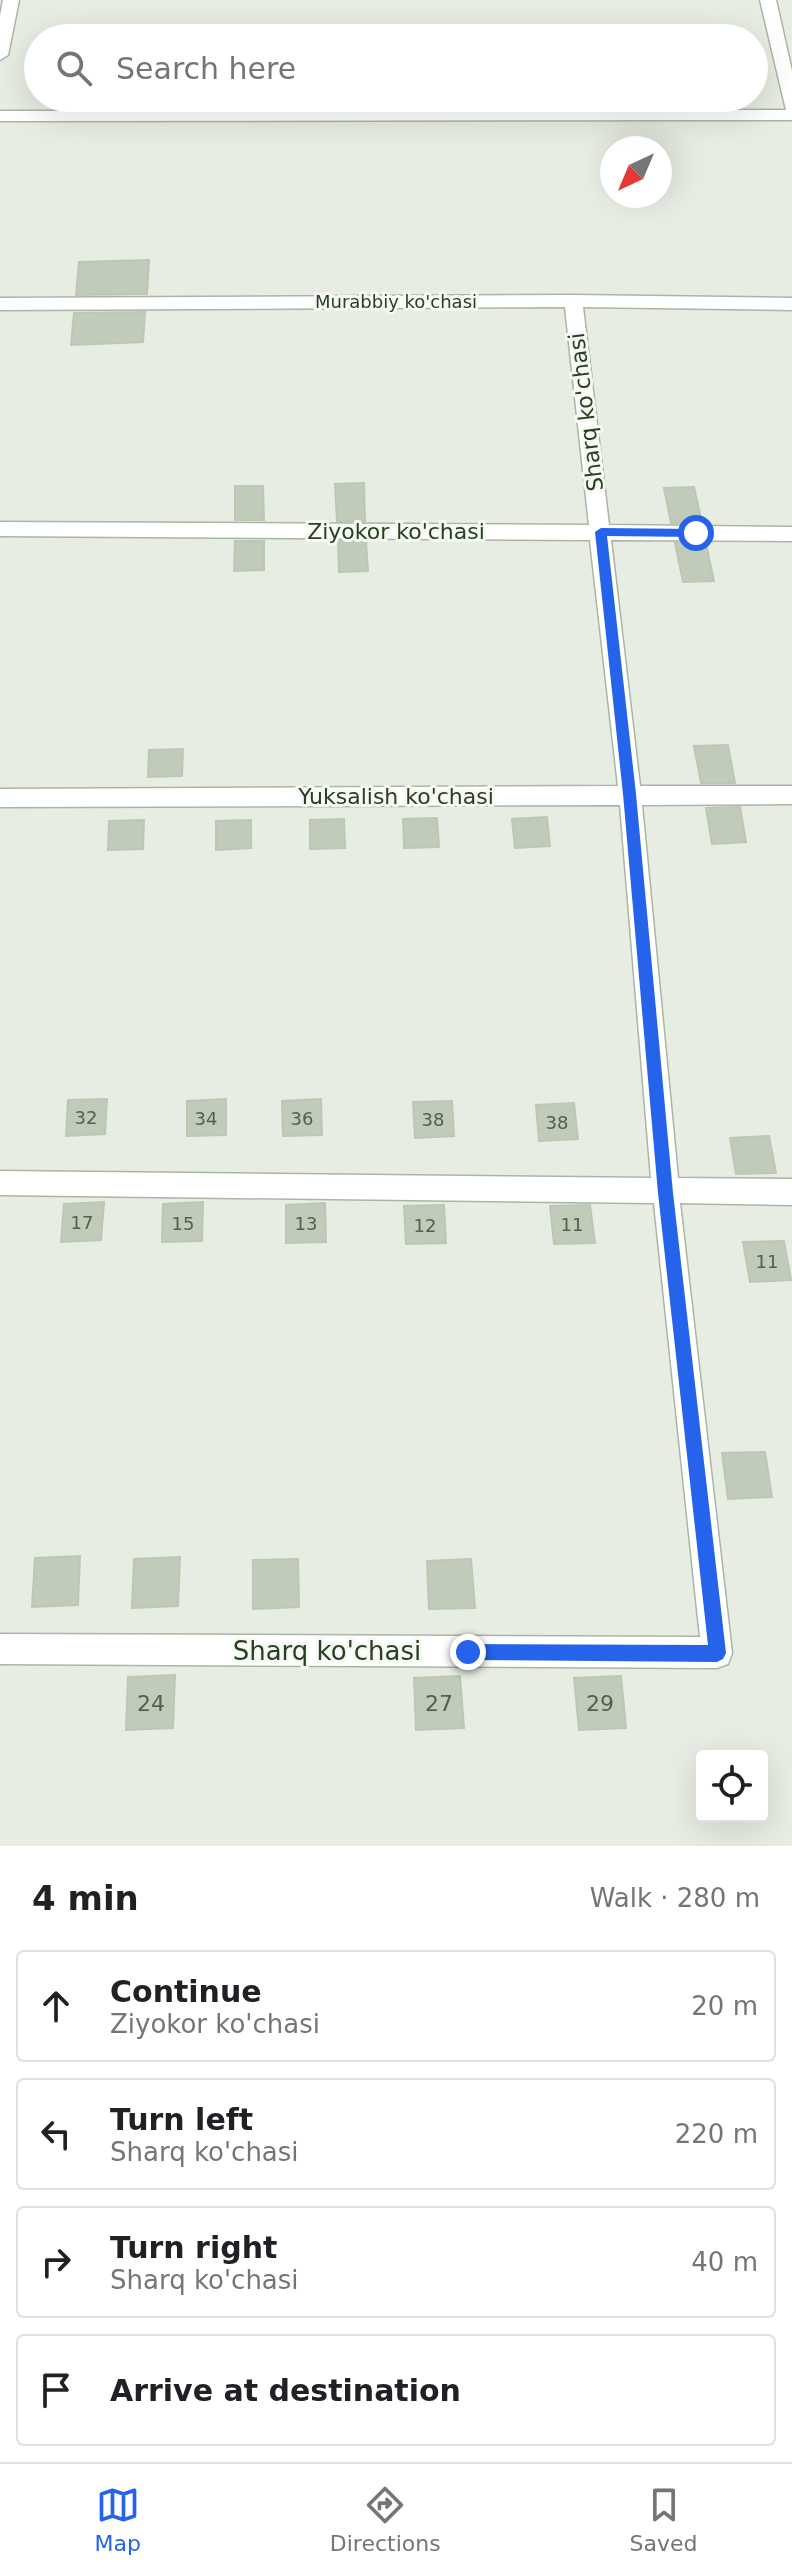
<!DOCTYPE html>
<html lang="en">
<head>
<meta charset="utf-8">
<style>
  body { margin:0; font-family:"DejaVu Sans",sans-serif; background:#f2f2f2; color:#202124 }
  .controls { position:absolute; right:24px; bottom:24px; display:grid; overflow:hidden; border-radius:8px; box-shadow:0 8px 32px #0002 }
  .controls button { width:72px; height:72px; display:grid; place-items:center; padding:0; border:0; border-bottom:2px solid #e0e0e0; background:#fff; color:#202124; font:40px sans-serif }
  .compass { position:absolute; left:600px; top:136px; width:72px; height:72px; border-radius:50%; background:#fff; box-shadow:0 8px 32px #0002; rotate:224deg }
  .stop { position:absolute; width:24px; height:24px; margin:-18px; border:6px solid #2563eb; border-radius:50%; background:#fff }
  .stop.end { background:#2563eb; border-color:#fff; box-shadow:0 2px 8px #0008 }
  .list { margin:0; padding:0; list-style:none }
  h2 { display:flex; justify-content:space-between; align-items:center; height:104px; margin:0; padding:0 32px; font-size:34px }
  h2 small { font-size:26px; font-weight:400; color:#757577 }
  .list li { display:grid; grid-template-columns:52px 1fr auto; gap:24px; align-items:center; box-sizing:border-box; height:112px; margin:0 16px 16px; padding:0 16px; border:2px solid #e0e0e0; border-radius:8px }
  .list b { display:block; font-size:30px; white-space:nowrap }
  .list p { margin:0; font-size:26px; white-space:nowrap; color:#757577 }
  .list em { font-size:26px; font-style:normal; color:#757577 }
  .icon { flex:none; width:44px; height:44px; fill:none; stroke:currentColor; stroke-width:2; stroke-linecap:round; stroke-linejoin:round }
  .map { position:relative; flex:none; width:792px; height:1846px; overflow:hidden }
  .search { position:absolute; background:#fff; box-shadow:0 8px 32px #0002; left:24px; right:24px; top:24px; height:88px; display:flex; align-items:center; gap:20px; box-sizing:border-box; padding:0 28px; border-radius:44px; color:#757577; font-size:30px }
  .sheet { height:616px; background:#fff }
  nav { display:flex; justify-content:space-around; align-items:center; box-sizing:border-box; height:112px; border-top:2px solid #e0e0e0; background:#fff; font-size:22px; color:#757577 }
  nav a { display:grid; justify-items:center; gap:4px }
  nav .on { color:#2563eb }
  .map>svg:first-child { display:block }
  .building { fill:#c1cbba; stroke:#bbc8b4; stroke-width:2 }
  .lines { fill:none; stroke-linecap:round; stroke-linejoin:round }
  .minor-casing { stroke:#aab6a4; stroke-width:3 }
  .minor { fill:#fff; fill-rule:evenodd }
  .route { fill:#2563eb }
  .labels { text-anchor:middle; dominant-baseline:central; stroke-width:6; stroke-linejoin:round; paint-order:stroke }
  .far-street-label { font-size:18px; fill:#284021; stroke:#f6f9f3 }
  .number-label { font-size:18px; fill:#4e6347 }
  .street-label { font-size:22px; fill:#284021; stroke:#f6f9f3 }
  .near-number-label { font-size:22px; fill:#4e6347 }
  .near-street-label { font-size:26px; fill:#284021; stroke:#f6f9f3 }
</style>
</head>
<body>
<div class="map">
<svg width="792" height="1846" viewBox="0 0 792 1846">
  <rect width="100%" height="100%" fill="#e7ede2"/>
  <!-- building -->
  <path class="building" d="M149,260L147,294L76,295L79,262Z
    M145,312L143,342L71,345L74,313Z
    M364,483L365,521H337L335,484Z
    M235,486H263L264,520H235Z
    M694,487L702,523H671L664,488Z
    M235,541H264V570L234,571Z
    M338,541H366L368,571L339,572Z
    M675,543L706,544L714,581L683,582Z
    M728,745L735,783H701L694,746Z
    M183,749L182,776L148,777L149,750Z
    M740,807L746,842L712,844L706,808Z
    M547,817L550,846L515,848L512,819Z
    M437,818L439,847L404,848L403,819Z
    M344,819L345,848L310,849V820Z
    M144,820L143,849L108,850L109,821Z
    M251,820V848L216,850V821Z
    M107,1099L105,1134L66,1136L68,1100Z
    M226,1099V1135L187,1136V1101Z
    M321,1099L322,1135L283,1136L282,1101Z
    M452,1101L454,1136L415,1138L413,1102Z
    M574,1103L578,1139L539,1141L536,1105Z
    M769,1136L776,1173L736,1174L730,1138Z
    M104,1202L101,1240L61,1242L64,1204Z
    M203,1202L202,1241L162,1242L163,1204Z
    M325,1203L326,1242L286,1243V1205Z
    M444,1205L446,1243L406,1244L404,1206Z
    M590,1205L595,1243L554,1244L550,1206Z
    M784,1241L791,1280L750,1282L743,1242Z
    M765,1452L772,1497L728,1499L722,1453Z
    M80,1556L78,1605L32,1607L35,1558Z
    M180,1557L178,1606L132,1608L134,1559Z
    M298,1559L299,1607L253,1609V1560Z
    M471,1559L475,1608L429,1609L427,1561Z
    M175,1675L173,1728L126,1730L128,1677Z
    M460,1676L464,1728L416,1730L414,1678Z
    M621,1676L626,1728L579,1730L574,1678Z"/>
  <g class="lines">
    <!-- minor casing -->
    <g class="minor-casing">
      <path id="minor" d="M3,0H19L8,55L0,60V16Z
        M760,0H776L792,71V120L0,121V111L786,110Z
        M573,295L792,298V310L583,307L609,525L792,527V541L611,540L640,786H792V804L642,805L678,1178L792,1179V1205L680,1203L732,1653L728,1664L717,1668L0,1664V1634L700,1637L654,1203L0,1195V1171L651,1178L620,805L0,807V789L618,786L590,540L0,536V522L589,525L565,307L0,310V298Z"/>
    </g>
    <!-- minor -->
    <use href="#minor" class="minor"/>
  </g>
  <!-- route -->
  <path class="route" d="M601,528L696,529L702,533L696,537L607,536L636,794L673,1193L726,1653L723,1659L717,1662L468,1660L462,1658L459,1652L462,1646L468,1644L708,1645L658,1193L623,794L595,532Z"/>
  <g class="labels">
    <!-- far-street labels -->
    <g class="far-street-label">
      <text x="396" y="301">Murabbiy ko'chasi</text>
    </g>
    <!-- number labels -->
    <g class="number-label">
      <text x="86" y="1117">32</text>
      <text x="206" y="1118">34</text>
      <text x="302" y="1118">36</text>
      <text x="433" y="1119">38</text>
      <text x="557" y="1122">38</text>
      <text x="82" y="1222">17</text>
      <text x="183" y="1223">15</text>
      <text x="306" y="1223">13</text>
      <text x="572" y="1224">11</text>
      <text x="425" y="1225">12</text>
      <text x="767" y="1261">11</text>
    </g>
    <!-- street labels -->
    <g class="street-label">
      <text transform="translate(586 412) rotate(-97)">Sharq ko'chasi</text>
      <text x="396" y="531">Ziyokor ko'chasi</text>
      <text x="396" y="796">Yuksalish ko'chasi</text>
    </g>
    <!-- near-number labels -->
    <g class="near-number-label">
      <text x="151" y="1703">24</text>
      <text x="439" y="1703">27</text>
      <text x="600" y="1703">29</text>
    </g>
    <!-- near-street labels -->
    <g class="near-street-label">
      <text x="327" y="1651">Sharq ko'chasi</text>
    </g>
  </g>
</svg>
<div class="controls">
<button><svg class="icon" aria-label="locate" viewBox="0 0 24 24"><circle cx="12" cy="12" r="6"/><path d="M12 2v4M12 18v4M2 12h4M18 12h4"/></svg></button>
</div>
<svg class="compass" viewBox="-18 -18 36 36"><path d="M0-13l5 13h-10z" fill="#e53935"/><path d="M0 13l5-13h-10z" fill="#757577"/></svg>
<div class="stop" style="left:696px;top:533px"></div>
<div class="stop end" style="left:468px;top:1652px"></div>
<div class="search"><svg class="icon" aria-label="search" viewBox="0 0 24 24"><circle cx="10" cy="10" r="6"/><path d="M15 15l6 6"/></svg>Search here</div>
</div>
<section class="sheet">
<h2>4 min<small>Walk · 280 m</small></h2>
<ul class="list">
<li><svg class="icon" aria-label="ahead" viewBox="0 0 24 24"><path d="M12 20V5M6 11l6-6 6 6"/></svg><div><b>Continue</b><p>Ziyokor ko'chasi</p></div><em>20 m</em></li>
<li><svg class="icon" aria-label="left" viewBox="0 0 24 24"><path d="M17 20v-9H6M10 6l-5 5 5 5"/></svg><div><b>Turn left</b><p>Sharq ko'chasi</p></div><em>220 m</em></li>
<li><svg class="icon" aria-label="right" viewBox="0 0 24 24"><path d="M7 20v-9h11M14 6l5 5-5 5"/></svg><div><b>Turn right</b><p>Sharq ko'chasi</p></div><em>40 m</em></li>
<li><svg class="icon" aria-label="arrive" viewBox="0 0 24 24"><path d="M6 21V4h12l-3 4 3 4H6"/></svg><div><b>Arrive at destination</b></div></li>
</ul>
</section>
<nav>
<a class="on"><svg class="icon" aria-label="map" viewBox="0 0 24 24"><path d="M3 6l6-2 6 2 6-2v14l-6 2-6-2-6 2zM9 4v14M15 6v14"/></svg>Map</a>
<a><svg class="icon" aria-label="directions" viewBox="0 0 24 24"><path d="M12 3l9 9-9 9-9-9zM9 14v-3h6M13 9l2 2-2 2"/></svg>Directions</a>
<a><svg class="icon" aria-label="saved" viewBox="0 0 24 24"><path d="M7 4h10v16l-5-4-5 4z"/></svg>Saved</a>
</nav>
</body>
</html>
